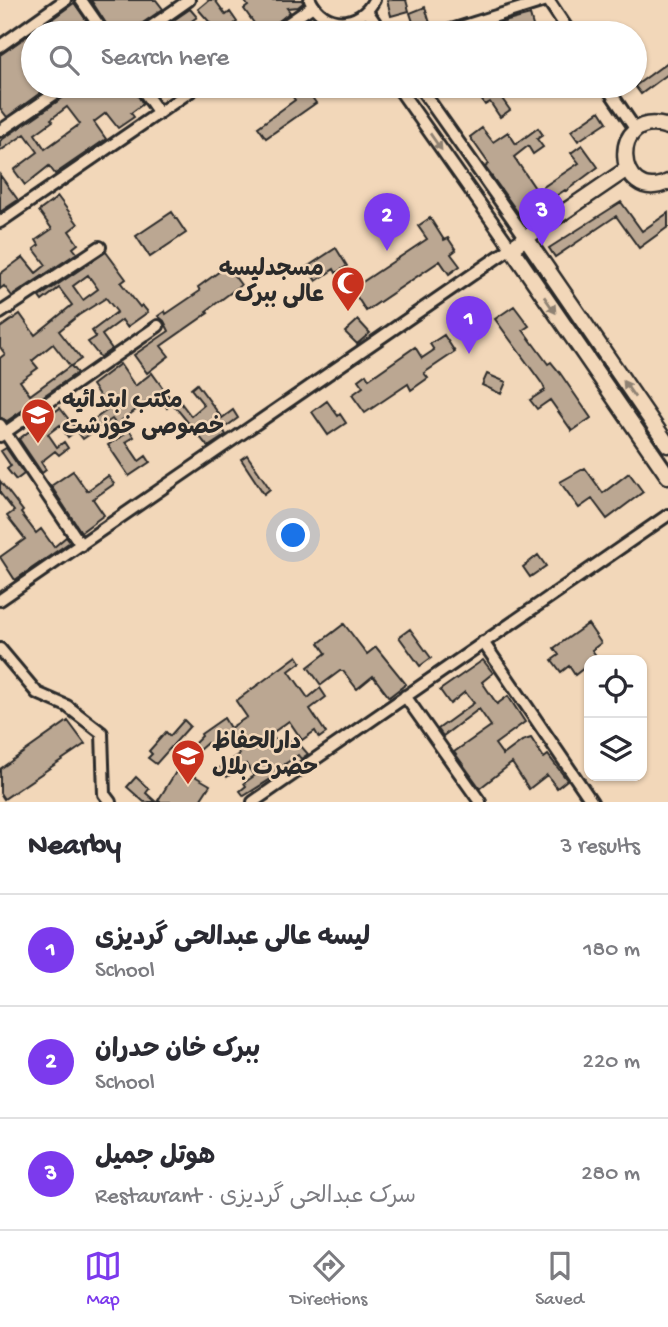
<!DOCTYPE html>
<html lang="en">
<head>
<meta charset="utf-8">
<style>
  body { margin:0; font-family:"Gochi Hand","Playpen Sans Arabic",sans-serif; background:#f7f7f7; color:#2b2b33 }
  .controls { position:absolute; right:21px; bottom:21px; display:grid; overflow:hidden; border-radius:14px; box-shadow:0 2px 5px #0004 }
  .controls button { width:63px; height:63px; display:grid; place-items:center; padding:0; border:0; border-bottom:2px solid #e1e1e2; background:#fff; color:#2b2b33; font:35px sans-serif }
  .you { position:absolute; left:294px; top:536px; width:24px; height:24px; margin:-18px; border:5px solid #fff; border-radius:50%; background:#1a73e8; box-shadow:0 0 0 10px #1a73e833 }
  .badge { display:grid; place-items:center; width:46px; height:46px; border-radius:50%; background:#7c3aed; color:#fff; font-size:23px; font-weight:700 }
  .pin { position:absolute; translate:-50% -58px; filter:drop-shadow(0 2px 4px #0008) }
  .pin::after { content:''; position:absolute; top:37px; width:24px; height:21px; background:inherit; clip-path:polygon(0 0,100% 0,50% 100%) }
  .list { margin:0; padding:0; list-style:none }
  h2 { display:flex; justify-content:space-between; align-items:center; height:91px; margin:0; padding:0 28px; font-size:30px }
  h2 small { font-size:23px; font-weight:400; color:#7c7c81 }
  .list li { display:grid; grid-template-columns:46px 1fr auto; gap:21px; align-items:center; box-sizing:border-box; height:112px; padding:0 28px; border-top:2px solid #e1e1e2 }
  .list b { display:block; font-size:26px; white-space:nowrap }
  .list p { margin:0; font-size:23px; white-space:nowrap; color:#7c7c81 }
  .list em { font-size:23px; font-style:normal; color:#7c7c81 }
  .icon { flex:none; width:38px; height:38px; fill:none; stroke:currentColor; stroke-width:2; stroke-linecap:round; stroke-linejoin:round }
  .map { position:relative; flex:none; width:668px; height:802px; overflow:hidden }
  .search { position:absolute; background:#fff; box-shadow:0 2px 5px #0004; left:21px; right:21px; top:21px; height:77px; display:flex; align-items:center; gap:18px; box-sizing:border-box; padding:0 24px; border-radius:38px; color:#7c7c81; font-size:26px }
  .sheet { height:427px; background:#fff }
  nav { display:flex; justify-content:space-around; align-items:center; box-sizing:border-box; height:98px; border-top:2px solid #e1e1e2; background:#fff; font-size:19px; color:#7c7c81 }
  nav a { display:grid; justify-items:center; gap:4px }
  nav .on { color:#7c3aed }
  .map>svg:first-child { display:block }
  .building { fill:#bba792; stroke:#2b2b2b; stroke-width:2; fill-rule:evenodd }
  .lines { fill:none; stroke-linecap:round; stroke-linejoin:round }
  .minor-casing { stroke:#2b2b2b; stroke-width:16 }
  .major-casing { stroke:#2b2b2b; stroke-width:19 }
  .minor { stroke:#f2d7b9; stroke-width:10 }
  .major { stroke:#f2d7b9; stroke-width:14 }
  .oneway { fill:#8e8172 }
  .labels { text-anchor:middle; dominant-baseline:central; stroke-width:5; stroke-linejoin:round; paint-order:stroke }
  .poi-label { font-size:23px; font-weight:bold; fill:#2b2b2b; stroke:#f2d7b9; text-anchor:start }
</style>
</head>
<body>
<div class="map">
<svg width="668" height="802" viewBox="0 0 668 802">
  <rect width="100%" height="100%" fill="#f2d7b9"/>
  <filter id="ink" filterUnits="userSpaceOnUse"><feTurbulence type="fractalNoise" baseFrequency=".0143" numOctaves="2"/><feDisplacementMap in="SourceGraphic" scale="14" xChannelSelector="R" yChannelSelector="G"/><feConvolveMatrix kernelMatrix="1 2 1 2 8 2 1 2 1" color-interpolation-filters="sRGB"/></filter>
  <g filter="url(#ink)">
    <!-- building -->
    <path class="building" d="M91,0H156L163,9L137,27L134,33H112Z
      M209,0H215L226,15L230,12L237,22L233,25L240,33H204L213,26L198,9Z
      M244,0H302L303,3L298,7L287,8L290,12L267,31L246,33L256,26L244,9L248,6Z
      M387,0H406L409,11L391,16Z
      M74,3L75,4L95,33H55L48,22Z
      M425,7L430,23L415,28L410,13Z
      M190,9L197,17L189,23L196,33H187L183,28L176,33H155Z
      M530,15L535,33H467L504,22Z
      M33,32V86H39L43,91L7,117L0,108V55Z
      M668,62V74L641,94L635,86Z
      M80,86H132L143,104L131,113L134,117L118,128L106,113L94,122L106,139L55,174L49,166L25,185L14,170L38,152L25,134L0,151V141ZM67,107L80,124L45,149L35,134L53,121L51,119Z
      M285,86H304L316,103L266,138L258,127L295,100Z
      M487,86H493L510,110L500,117L490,102L485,105L477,93Z
      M600,111L607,122L578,141L571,131Z
      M482,128L493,142L508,132L516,144L538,128L543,135L537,139L543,147L533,154L528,146L514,157L537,191L579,163L571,153L582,145L598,167L566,191L565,190L530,213L532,216L524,221L485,167L489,164L470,137Z
      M0,175L18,200L0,212Z
      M58,197L78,224L69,231L78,244L73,248L77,253L12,296L4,286L0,289V274L23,257L36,273L46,265L34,249L39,245L36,240L52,229L39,211Z
      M621,202L642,231L668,213V227L639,248L616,216L555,257L549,248Z
      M172,212L186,233L150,257L136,236Z
      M430,218L444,240L448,238L456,250L451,254L460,266L449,274L440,261L366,311L352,289L427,239L418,226Z
      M336,248L347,266L336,273L334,269L316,281L307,267Z
      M106,252L126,279L121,283L140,307L142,305L148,312L127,327L122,320L102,335L112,349L100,357L88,342L96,337L92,331L117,312L106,298L79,315L59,331L81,359L71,366L77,373L7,421L0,417V358L5,354L0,347V328L20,314L35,335L72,305L59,288L42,301L39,297ZM88,275L98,289L83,300L73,286ZM53,344L70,366L30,395L20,381L38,368L32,361Z
      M227,266L241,285L206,311L208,313L161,346L169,356L147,373L134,355L169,331L164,321L158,316L165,311L166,314L200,291L198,287Z
      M514,306L529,326L523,330L548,364L551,362L560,373L591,418L572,431L550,400L537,409L530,400L545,390L543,385L495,319Z
      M358,320L370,333L357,344L345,332Z
      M444,335L455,352L424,373L428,378L411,390L408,384L365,413L352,395L363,387L358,380L366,374L369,379L415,347L422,358L434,350L430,344Z
      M120,364L135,386L152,373L173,402L178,399L191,416L204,405L191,389L197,384L222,418L233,410L238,418L223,429L226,435L208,447L173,404L167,408L162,400L154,405L150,400L122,420L134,437L126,442L139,461L146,456L150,462L129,476L108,445L124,435L112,419L83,439L77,431L106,411L98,400L101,398L92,385Z
      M487,374L506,382L501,394L482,385Z
      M327,401L338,416L340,414L346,423L328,435L312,412Z
      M60,408L77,430L68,437L60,425L48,434L57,447L64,442L68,448L59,455L55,451L41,462L46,470L42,473L19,439Z
      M6,448L24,474L16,480L7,469L11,466L1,451Z
      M247,455L270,489L264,494L241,459Z
      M585,468L603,493L629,473L643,492L607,519L592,499L579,508L560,482Z
      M73,471L87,491L108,476L114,484L93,499L104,515L81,532L51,486Z
      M0,481L23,511L21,513L36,533L41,529L54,547L66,537L70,542L15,580L0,557L25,539L7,516L14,511L0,493Z
      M538,555L546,566L530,577L523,567Z
      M344,624L367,654L376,647L406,684L389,697L373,676L357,689L343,671H340L321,685L308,667L326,653L319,643Z
      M588,624L601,643L592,650L597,657L589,660V664L575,675L569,666L561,672L552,660L559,655L554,648Z
      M410,629L431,658L420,666L399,637Z
      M297,656L301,662L289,671L308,698L320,688L326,697L310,709L326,733L319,738L315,731L302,740L289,721L271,734L281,748L294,738L308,754L301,759L298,755L285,764L288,768L244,796L240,791L246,786L244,783L254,776L246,764L227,777L220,768L240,754L226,734L209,746L207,743L190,758L184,754L202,736L201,734L224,718L230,728L247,717L236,701Z
      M483,660L493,673L482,682L497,704L508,696L525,722L495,744L503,755L522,741L531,738L544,758L548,755L567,780L557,788L547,775L529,789L512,763L480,788L454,752L491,726L479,709L443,736L438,729L474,703L465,692L450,704L440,690Z
      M184,720L190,726L156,764L148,758L152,754L149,751L166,732L170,736Z
      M68,721L85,744L4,799L0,793V769Z
      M179,767L210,785L199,802H157Z
      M136,777L149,789L146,793L156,802H144L127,787Z"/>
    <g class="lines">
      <!-- minor casing -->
      <g class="minor-casing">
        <path id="minor" d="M81,0L104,33
          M310,0C324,29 360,28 374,0
          M548,0L570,33
          M367,11L382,33
          M351,21L360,33
          M142,33L189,0
          M274,33L313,6
          M442,33L547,0
          M0,46L65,0
          M140,86L159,113
          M419,86L526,238
          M606,86L636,130
          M0,131L66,86
          M0,222L198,86
          M0,313L100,247
          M0,425L81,545
          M0,436L158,326
          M0,600L511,248L397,86
          M483,642L592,802
          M0,649L37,693L67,706L102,733L104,794L110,802
          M405,696L480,802
          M253,802L668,515"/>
      </g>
      <!-- major casing -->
      <g class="major-casing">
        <path id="major" d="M668,127C607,107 615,207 668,182
          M627,169L511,248L668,476
          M526,238L668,445"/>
      </g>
      <!-- minor -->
      <use href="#minor" class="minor"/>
      <!-- major -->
      <use href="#major" class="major"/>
    </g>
    <!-- one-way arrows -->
    <defs><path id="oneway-solid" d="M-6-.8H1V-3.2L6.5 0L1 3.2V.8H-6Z" transform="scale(1.75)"/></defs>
    <g class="oneway">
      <use href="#oneway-solid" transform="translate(436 142) rotate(55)"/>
      <use href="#oneway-solid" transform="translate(550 305) rotate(55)"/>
      <use href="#oneway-solid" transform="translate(629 389) rotate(-125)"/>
    </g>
  </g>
  <!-- icons -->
  <defs>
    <g id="mosque-pin" transform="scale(1.75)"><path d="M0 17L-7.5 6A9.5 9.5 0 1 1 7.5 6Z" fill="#c8321e" stroke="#f2d7b9"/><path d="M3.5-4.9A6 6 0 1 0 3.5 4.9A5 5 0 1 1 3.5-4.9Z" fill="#fff"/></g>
    <g id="school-pin" transform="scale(1.75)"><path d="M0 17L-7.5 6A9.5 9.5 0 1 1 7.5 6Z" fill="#c8321e" stroke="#f2d7b9"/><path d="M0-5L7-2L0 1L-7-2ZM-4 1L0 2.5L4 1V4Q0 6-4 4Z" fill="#fff"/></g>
  </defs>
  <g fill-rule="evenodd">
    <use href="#mosque-pin" x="348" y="283"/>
    <use href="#school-pin" x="38" y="415"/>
    <use href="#school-pin" x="188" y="756"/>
  </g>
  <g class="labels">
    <!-- poi labels -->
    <g class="poi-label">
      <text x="324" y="270" text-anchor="end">مسجدلیسه<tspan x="324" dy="26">عالی ببرک</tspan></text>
      <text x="62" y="402">مکتب ابتدائیه<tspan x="62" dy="26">خصوصی خوزشت</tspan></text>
      <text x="212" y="743">دارالحفاظ<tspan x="212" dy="26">حضرت بلال</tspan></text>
    </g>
  </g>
</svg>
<div class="controls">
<button><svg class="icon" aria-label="locate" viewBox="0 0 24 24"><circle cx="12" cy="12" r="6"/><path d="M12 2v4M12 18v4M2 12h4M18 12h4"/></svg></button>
<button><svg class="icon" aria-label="layers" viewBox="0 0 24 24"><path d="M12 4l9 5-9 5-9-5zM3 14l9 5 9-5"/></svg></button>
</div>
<div class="you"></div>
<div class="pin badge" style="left:469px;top:354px">1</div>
<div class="pin badge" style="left:387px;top:251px">2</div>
<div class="pin badge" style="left:542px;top:246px">3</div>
<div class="search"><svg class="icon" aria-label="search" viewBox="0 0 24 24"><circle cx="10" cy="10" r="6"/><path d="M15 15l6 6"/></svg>Search here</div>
</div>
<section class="sheet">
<h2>Nearby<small>3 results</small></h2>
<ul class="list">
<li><span class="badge">1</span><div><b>لیسه عالی عبدالحی گردیزی</b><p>School</p></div><em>180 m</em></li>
<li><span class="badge">2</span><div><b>ببرک خان حدران</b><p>School</p></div><em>220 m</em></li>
<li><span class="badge">3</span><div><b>هوتل جمیل</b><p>Restaurant · سرک عبدالحی گردیزی</p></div><em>280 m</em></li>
</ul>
</section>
<nav>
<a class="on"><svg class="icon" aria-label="map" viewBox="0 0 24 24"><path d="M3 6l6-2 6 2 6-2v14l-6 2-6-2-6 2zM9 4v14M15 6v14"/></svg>Map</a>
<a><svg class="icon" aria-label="directions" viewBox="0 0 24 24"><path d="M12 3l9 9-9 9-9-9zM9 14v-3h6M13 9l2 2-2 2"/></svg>Directions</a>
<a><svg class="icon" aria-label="saved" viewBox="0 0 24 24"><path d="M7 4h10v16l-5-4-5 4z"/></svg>Saved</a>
</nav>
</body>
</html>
